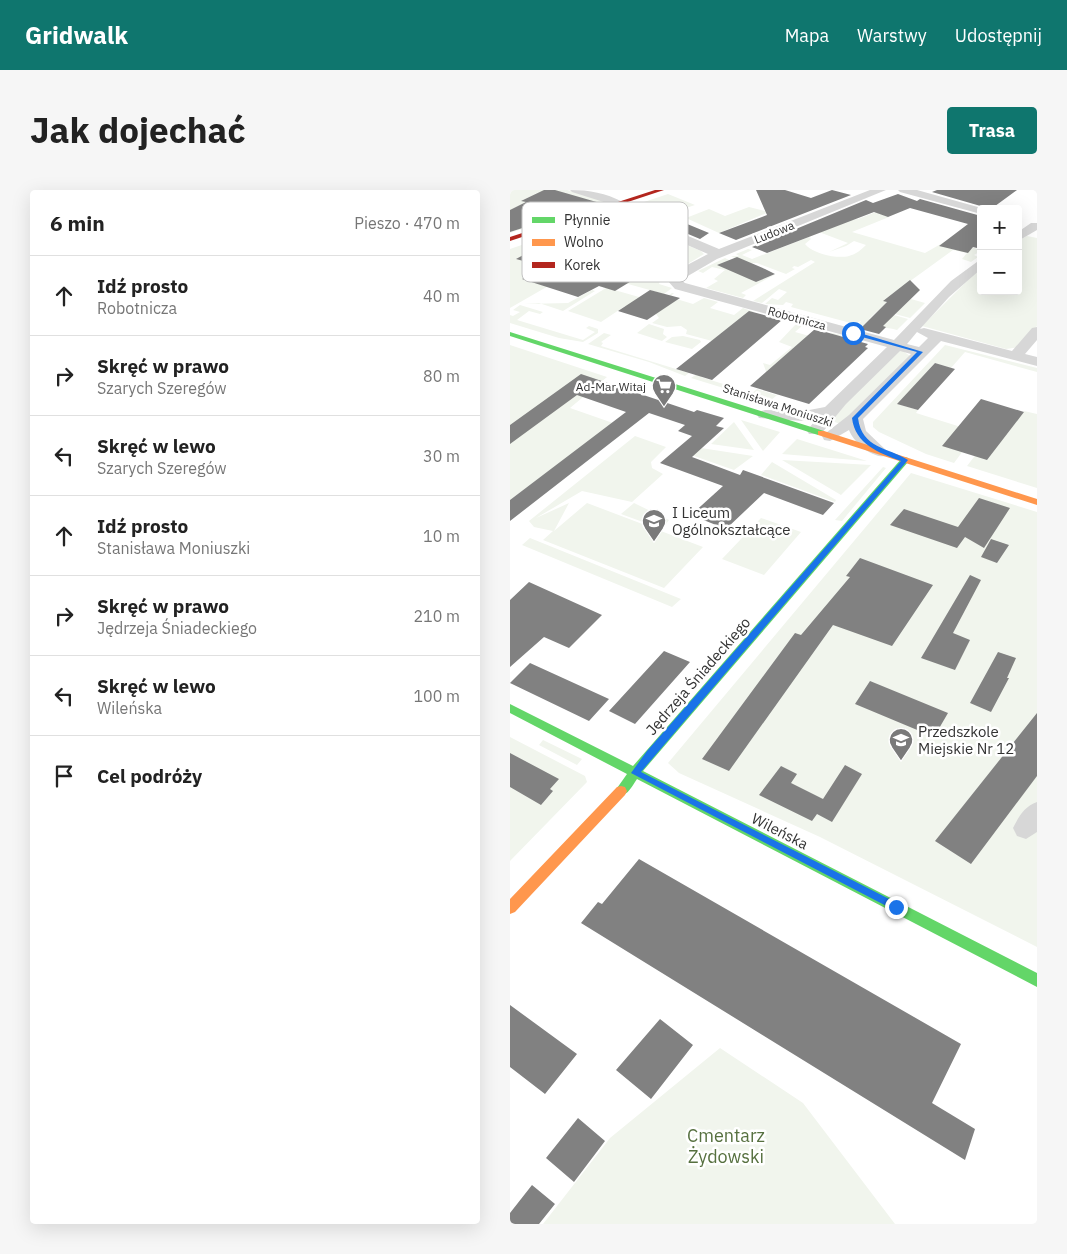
<!DOCTYPE html>
<html lang="pl">
<head>
<meta charset="utf-8">
<style>
  body { margin:0; font-family:"IBM Plex Sans",sans-serif; background:#f6f6f6; color:#222 }
  .controls { position:absolute; right:15px; top:15px; display:grid; overflow:hidden; border-radius:5px; box-shadow:0 5px 20px #0002 }
  .controls button { width:45px; height:45px; display:grid; place-items:center; padding:0; border:0; border-bottom:1px solid #e0e0e0; background:#fff; color:#222; font:25px sans-serif }
  .stop { position:absolute; width:15px; height:15px; margin:-11px; border:4px solid #1a73e8; border-radius:50%; background:#fff }
  .stop.end { background:#1a73e8; border-color:#fff; box-shadow:0 1px 5px #0008 }
  .list { margin:0; padding:0; list-style:none }
  h2 { display:flex; justify-content:space-between; align-items:center; height:65px; margin:0; padding:0 20px; font-size:21px }
  h2 small { font-size:16px; font-weight:400; color:#767676 }
  .list li { display:grid; grid-template-columns:32px 1fr auto; gap:15px; align-items:center; box-sizing:border-box; height:80px; padding:0 20px; border-top:1px solid #e0e0e0 }
  .list b { display:block; font-size:19px; white-space:nowrap }
  .list p { margin:0; font-size:16px; white-space:nowrap; color:#767676 }
  .list em { font-size:16px; font-style:normal; color:#767676 }
  .icon { flex:none; width:28px; height:28px; fill:none; stroke:currentColor; stroke-width:2; stroke-linecap:round; stroke-linejoin:round }
  .map { position:relative; flex:none; width:527px; height:1034px; overflow:hidden; border-radius:5px }
  header { display:flex; align-items:center; gap:30px; box-sizing:border-box; height:70px; padding:0 25px; background:#0f766e; color:#fff }
  header strong { font-size:24px }
  nav { display:flex; gap:28px; margin-inline-start:auto; font-size:18px }
  .intro { display:flex; align-items:center; justify-content:space-between; box-sizing:border-box; height:120px; padding:0 30px }
  h1 { margin:0; font-size:35px }
  .button { padding:12px 22px; border-radius:5px; background:#0f766e; color:#fff; font-size:18px; font-weight:700 }
  main { display:flex; gap:30px; padding:0 30px }
  aside { flex:1; background:#fff; border-radius:5px; box-shadow:0 5px 20px #0002 }
  .map>svg:first-child { display:block }
  .green { fill:#f1f5ed }
  .building { fill:#818181 }
  .lines { fill:none; stroke-linecap:round; stroke-linejoin:round }
  .street { fill:#d7d7d7; fill-rule:evenodd }
  .fast { fill:#63d668; fill-rule:evenodd }
  .slow { fill:#ff974d; fill-rule:evenodd }
  .jam { fill:#b3261e; fill-rule:evenodd }
  .route { fill:#1a73e8 }
  .labels { text-anchor:middle; dominant-baseline:central; stroke-width:5; stroke-linejoin:round; paint-order:stroke }
  .far-street-label { font-size:12px; fill:#333; stroke:#fff }
  .far-poi-label { font-size:12px; fill:#333; stroke:#fff; text-anchor:end }
  .poi-label { font-size:15px; fill:#333; stroke:#fff; text-anchor:start }
  .street-label { font-size:15px; fill:#333; stroke:#fff }
  .near-park-label { font-size:18px; fill:#56703f; stroke:#fff }
  .key { fill:#fff; stroke:#c2c2c2; stroke-width:1 }
  .key-label { font-size:14px; fill:#333 }
</style>
</head>
<body>
<header>
<strong>Gridwalk</strong>
<nav><a>Mapa</a><a>Warstwy</a><a>Udostępnij</a></nav>
</header>
<div class="intro"><h1>Jak dojechać</h1><a class="button">Trasa</a></div>
<main>
<aside>
<h2>6 min<small>Pieszo · 470 m</small></h2>
<ul class="list">
<li><svg class="icon" aria-label="ahead" viewBox="0 0 24 24"><path d="M12 20V5M6 11l6-6 6 6"/></svg><div><b>Idź prosto</b><p>Robotnicza</p></div><em>40 m</em></li>
<li><svg class="icon" aria-label="right" viewBox="0 0 24 24"><path d="M7 20v-9h11M14 6l5 5-5 5"/></svg><div><b>Skręć w prawo</b><p>Szarych Szeregów</p></div><em>80 m</em></li>
<li><svg class="icon" aria-label="left" viewBox="0 0 24 24"><path d="M17 20v-9H6M10 6l-5 5 5 5"/></svg><div><b>Skręć w lewo</b><p>Szarych Szeregów</p></div><em>30 m</em></li>
<li><svg class="icon" aria-label="ahead" viewBox="0 0 24 24"><path d="M12 20V5M6 11l6-6 6 6"/></svg><div><b>Idź prosto</b><p>Stanisława Moniuszki</p></div><em>10 m</em></li>
<li><svg class="icon" aria-label="right" viewBox="0 0 24 24"><path d="M7 20v-9h11M14 6l5 5-5 5"/></svg><div><b>Skręć w prawo</b><p>Jędrzeja Śniadeckiego</p></div><em>210 m</em></li>
<li><svg class="icon" aria-label="left" viewBox="0 0 24 24"><path d="M17 20v-9H6M10 6l-5 5 5 5"/></svg><div><b>Skręć w lewo</b><p>Wileńska</p></div><em>100 m</em></li>
<li><svg class="icon" aria-label="arrive" viewBox="0 0 24 24"><path d="M6 21V4h12l-3 4 3 4H6"/></svg><div><b>Cel podróży</b></div></li>
</ul>
</aside>
<div class="map">
<svg width="527" height="1034" viewBox="0 0 527 1034">
  <rect width="100%" height="100%" fill="#fff"/>
  <!-- green -->
  <path class="green" d="M0,0H57L98,11L0,43Z
    M158,4L185,15L173,19L169,18L174,16L164,12L129,24L113,19Z
    M239,17L259,22L209,43L176,28L199,19L215,26Z
    M366,22L379,27L342,42L415,63L457,39L460,56L471,61L464,65L468,67L461,72L452,69L457,63L443,60L374,110L377,112L359,129L384,125L398,129L387,140C374,136 361,139 348,135L351,131L344,134L337,132L281,117L283,114L276,112L273,115L255,114L262,108L268,110L277,102L269,99L252,113L243,111L305,72L301,70L288,77L284,76L282,78L285,79L276,84L247,73H236L221,66H229L226,64L238,59L242,60L232,65L242,69L299,47L301,49L295,54C303,64 327,69 339,66C346,64 351,60 356,55L344,51L336,56L319,62L338,53L293,36L348,29Z
    M102,24L191,61L194,64L150,91L149,94L162,98L154,104L111,92L101,99L143,111L141,113L124,108L139,114L129,119L115,116L91,132L58,121L96,98L62,89L47,91L0,118V59Z
    M517,46L527,48V136L509,157L496,159L412,136L471,77V101H508V51Z
    M215,68L233,77L240,89L246,92L266,84L231,103L236,105L233,108L196,98L208,91L204,89L215,80L202,77L193,83L188,81Z
    M82,100L85,101L53,121L29,113L14,114L58,113Z
    M162,103H164L160,107L183,114L194,108L208,112L200,118L224,125L233,118L244,122L202,151L176,144L177,140L171,136L157,137L142,133L149,128L146,124V114Z
    M401,109L415,113L400,128L385,124Z
    M10,115L33,122L30,124L19,121L7,130L73,150L85,142L76,138L79,136L88,139V143L73,152L49,148L0,133V125L3,126L10,122L3,120Z
    M139,134L154,139L153,144L157,147L152,151L127,143Z
    M286,134L293,135L285,142L314,150L322,143L331,145V148L285,157L257,181L258,187L253,173L260,175L282,157L269,152Z
    M94,143L101,145L91,152L93,153L91,156L179,183L175,186L139,172L78,154Z
    M173,146L190,150L191,152L182,159L155,152L162,147Z
    M0,155L97,187L60,218L103,233L0,310Z
    M435,155L527,178V182L455,162L441,178L425,173L388,214L408,220L406,223L467,242L444,273L416,264L369,242L363,237V232Z
    M389,161H393L400,166L331,234L318,230Z
    M190,182L191,187L242,203L247,199L266,205L274,199L259,212L181,188Z
    M514,221L527,224V298L457,276L484,241L497,244Z
    M231,230L270,242L253,261Z
    M224,232L244,260L201,254Z
    M125,246L156,257L141,272L142,278L153,284L122,312L72,301L26,328L59,313L44,341L77,313L193,357L154,398L33,350L43,341L24,337L19,331Z
    M287,249L357,271L272,264Z
    M191,258L243,266L224,280L167,260Z
    M272,270L361,275L331,305Z
    M262,272L326,310L325,312L251,285Z
    M373,277L376,278L332,331L325,330Z
    M401,283L527,322V757L310,647L169,583L158,573Z
    M124,313L159,330L152,339L111,324Z
    M251,328L291,342L254,385L212,369Z
    M20,348L171,409L162,417L12,355Z
    M0,547L75,586L77,592L0,671Z
    M33,550L72,569L67,575L29,555Z
    M210,858L293,913L385,1034H33L100,948Z"/>
  <!-- building -->
  <path class="building" d="M34,0H45L90,13L0,42V20L16,12L11,11Z
    M246,0H275L301,8L322,0L341,5L226,50L209,43L257,25Z
    M427,0H507L481,19L422,2Z
    M388,4L407,11L410,9L471,26V59L463,57L458,63L429,56L458,34L400,18L378,27L364,22L257,63L242,57L356,10L363,13Z
    M132,13L153,24L199,43L190,49L116,18Z
    M99,23L177,57L105,101L89,96L68,107L12,89L35,77L6,69L28,57L15,50Z
    M227,67L255,79L265,84L246,92L207,75Z
    M400,90L410,100L373,136L376,137L369,144L350,139L377,112L373,111Z
    M140,100L170,108L137,130L108,121Z
    M239,121L272,130L202,190L166,179Z
    M305,139L358,154L355,157L358,158L299,214L240,196Z
    M425,173L445,179L408,220L387,214Z
    M71,184L184,222L187,220L214,228L206,236L214,238L182,267L230,285L233,280L324,313L313,325L254,303L216,339L181,325L213,296L150,273L182,246L168,241L175,235L139,223L0,331V310L116,222L67,205L0,254V235Z
    M471,209L514,222L477,270L432,256Z
    M469,308L500,318L474,358L455,347L447,358L380,335L394,319L448,337Z
    M481,349L499,355L487,373L471,367Z
    M350,368L423,395L382,456L323,435L219,581L192,569L285,443L291,445L340,387L336,386Z
    M460,385L471,390L443,443L460,450L445,480L411,468Z
    M19,392L92,425L59,458L34,447L0,477V410Z
    M154,461L180,472L125,534L99,521Z
    M488,462L506,468L497,488H499L481,522L460,513Z
    M20,473L99,509L79,531L0,493Z
    M360,491L438,523L424,547L345,514Z
    M527,523V586L461,674L425,651Z
    M0,563L49,589L40,599L43,601L31,615L0,597Z
    M335,575L352,584L322,632L307,624L302,631L249,605L271,576L287,584L281,593L313,609Z
    M129,669L451,854L422,913L465,939L455,970L71,733L88,712L92,714Z
    M0,815L67,864L35,904L0,877Z
    M150,829L183,855L141,909L106,880Z
    M68,928L95,951L64,992L36,968Z
    M22,995L45,1014L29,1034H0V1023Z"/>
  <g class="lines">
    <!-- street -->
    <path class="street" d="M60,0C80,0 95,3 113,12V16L109,17L209,59L360,0H376L207,69L171,90L175,93L384,150L441,91L471,69V79L439,107L410,139L414,138L502,161L522,138L527,137V150L515,164L527,167V176L431,151L353,229L356,241L378,262L376,266C363,269 343,252 339,240L320,251L314,250L312,246L339,225L401,164L390,161L336,214L311,244H299L297,241L306,229L294,231L249,228L247,225L249,222L255,220L294,221L315,217L377,157L165,99L157,90L162,83L198,64L94,19V15L100,14L62,2ZM407,142L418,148L409,157L397,154Z
      M388,0H407L475,19H471V24L390,2Z
      M521,33H527V40L508,51V42Z
      M527,612V642L516,649L507,646L503,638C509,626 515,616 527,612Z"/>
    <!-- fast -->
    <path class="fast" d="M0,142L314,241L315,243L308,245L0,146Z
      M395,267L398,268V272L133,581L527,783V797L127,589C122,596 117,608 107,605L105,601L117,584L0,523V514L123,576L392,268Z"/>
    <!-- slow -->
    <path class="slow" d="M308,241H314L527,309V315L308,245Z
      M111,596L115,597L117,601L115,605L5,722L0,724V709L107,597Z"/>
    <!-- jam -->
    <path class="jam" d="M145,0H154L0,51V47Z"/>
  </g>
  <!-- route -->
  <path class="route" d="M343,141L413,162L348,228C352,259 378,257 398,270L131,582L389,714L390,717L386,721L121,583L137,561L391,271C369,263 345,254 342,228L407,162L341,144Z"/>
  <!-- icons -->
  <defs>
    <g id="supermarket-pin" transform="scale(1.25)"><path d="M0 17L-7.5 6A9.5 9.5 0 1 1 7.5 6Z" fill="#7a7a7a" stroke="#fff"/><path d="M-6-5.5h2.5l.6 2H6L4.5 2H-2.5L-4.4-4H-6ZM-1.5 3.2a1.3 1.3 0 1 0 .1 0ZM3 3.2a1.3 1.3 0 1 0 .1 0Z" fill="#fff"/></g>
    <g id="school-pin" transform="scale(1.25)"><path d="M0 17L-7.5 6A9.5 9.5 0 1 1 7.5 6Z" fill="#7a7a7a" stroke="#fff"/><path d="M0-5L7-2L0 1L-7-2ZM-4 1L0 2.5L4 1V4Q0 6-4 4Z" fill="#fff"/></g>
  </defs>
  <g fill-rule="evenodd">
    <use href="#supermarket-pin" x="154" y="196"/>
    <use href="#school-pin" x="144" y="331"/>
    <use href="#school-pin" x="391" y="550"/>
  </g>
  <g class="labels">
    <!-- far-street labels -->
    <g class="far-street-label">
      <text transform="translate(264 42) rotate(-22)">Ludowa</text>
      <text transform="translate(287 128) rotate(15)">Robotnicza</text>
      <text transform="translate(268 215) rotate(18)">Stanisława Moniuszki</text>
    </g>
    <!-- far-poi labels -->
    <g class="far-poi-label">
      <text x="136" y="196">Ad-Mar Witaj</text>
    </g>
    <!-- poi labels -->
    <g class="poi-label">
      <text x="162" y="322">I Liceum<tspan x="162" dy="17">Ogólnokształcące</tspan></text>
      <text x="408" y="541">Przedszkole<tspan x="408" dy="17">Miejskie Nr 12</tspan></text>
    </g>
    <!-- street labels -->
    <g class="street-label">
      <text transform="translate(188 486) rotate(-49)">Jędrzeja Śniadeckiego</text>
      <text transform="translate(270 641) rotate(27)">Wileńska</text>
    </g>
    <!-- near-park labels -->
    <g class="near-park-label">
      <text x="216" y="945">Cmentarz<tspan x="216" dy="21">Żydowski</tspan></text>
    </g>
  </g>
  <!-- legend -->
  <rect x="12" y="12" width="166" height="80" rx="8" class="key"/>
  <rect x="22" y="27" width="23" height="6" fill="#63d668"/>
  <rect x="22" y="49" width="23" height="7" fill="#ff974d"/>
  <rect x="22" y="72" width="23" height="6" fill="#b3261e"/>
  <g class="key-label">
    <text x="54" y="35">Płynnie</text>
    <text x="54" y="57">Wolno</text>
    <text x="54" y="80">Korek</text>
  </g>
</svg>
<div class="controls">
<button>+</button>
<button>−</button>
</div>
<div class="stop" style="left:343px;top:143px"></div>
<div class="stop end" style="left:386px;top:717px"></div>
</div>
</main>
</body>
</html>
